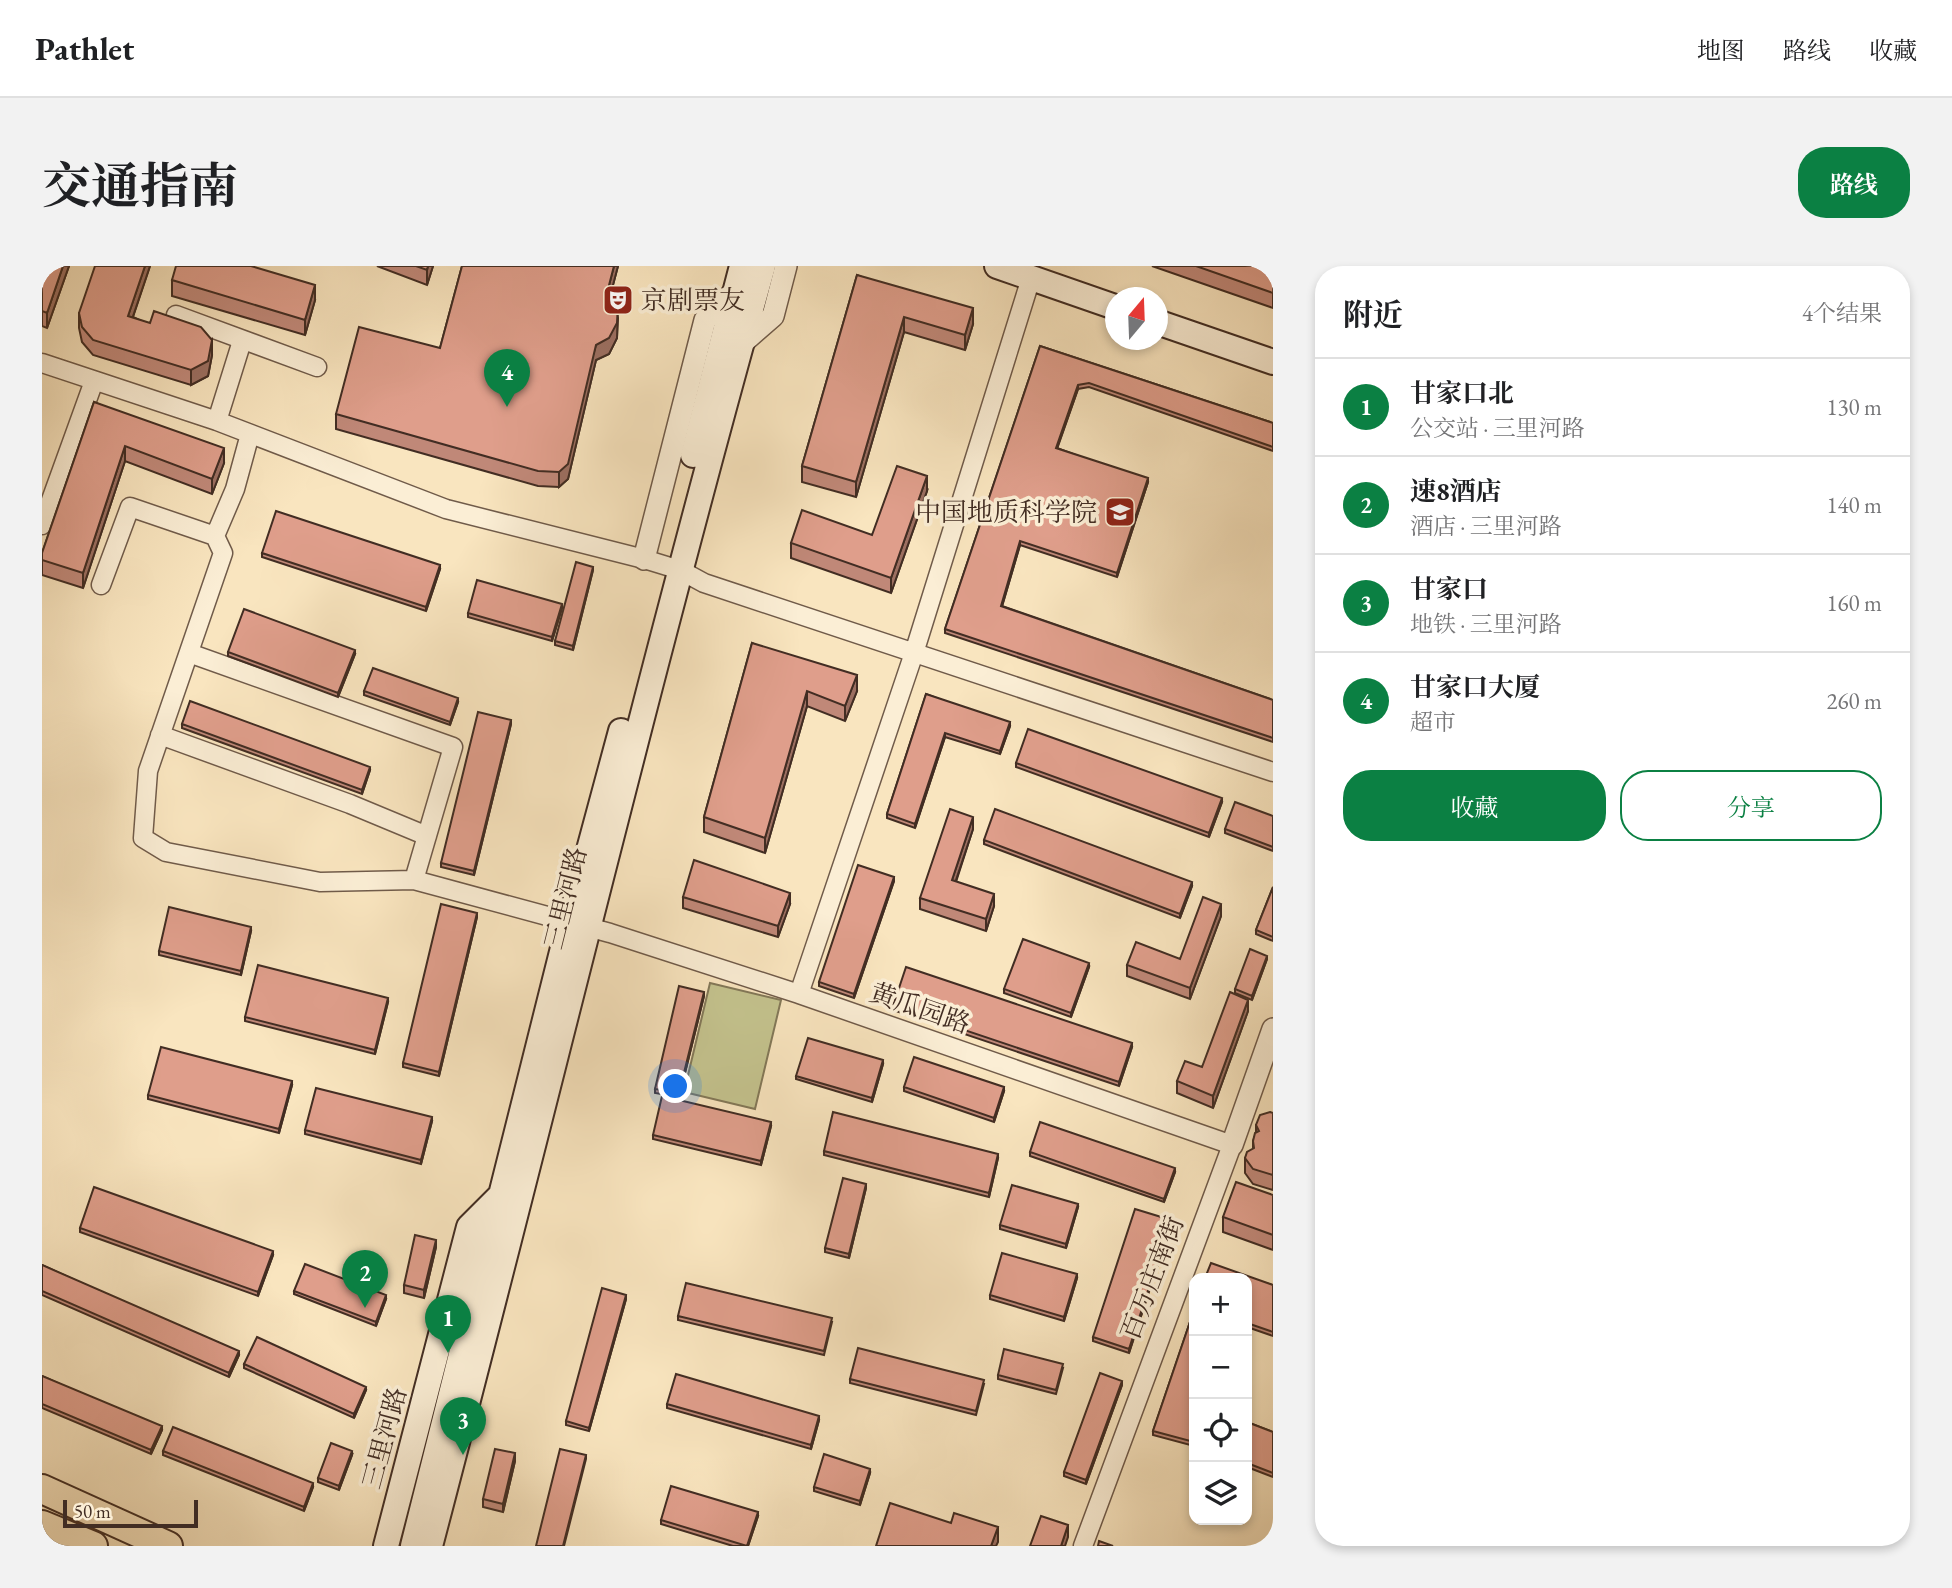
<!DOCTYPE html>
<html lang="zh">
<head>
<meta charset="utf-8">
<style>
  body { margin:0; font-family:"EB Garamond","Noto Serif SC",serif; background:#f2f2f2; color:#202124 }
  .controls { position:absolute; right:21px; bottom:21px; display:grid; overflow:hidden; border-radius:14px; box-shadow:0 4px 10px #0003 }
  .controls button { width:63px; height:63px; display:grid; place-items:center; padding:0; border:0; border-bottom:2px solid #e0e0e0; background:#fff; color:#202124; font:35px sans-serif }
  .compass { position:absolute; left:1063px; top:21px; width:63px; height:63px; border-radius:50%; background:#fff; box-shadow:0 4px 10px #0003; rotate:19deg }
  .scale { position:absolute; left:21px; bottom:18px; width:135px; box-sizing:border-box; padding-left:7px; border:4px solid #422d23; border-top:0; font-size:19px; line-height:24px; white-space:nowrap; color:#422d23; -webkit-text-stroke:5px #fbeed5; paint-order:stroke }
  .you { position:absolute; left:634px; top:821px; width:24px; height:24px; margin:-18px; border:5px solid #fff; border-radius:50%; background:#1a73e8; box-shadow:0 0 0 10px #1a73e833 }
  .badge { display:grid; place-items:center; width:46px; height:46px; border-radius:50%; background:#0b8043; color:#fff; font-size:23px; font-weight:700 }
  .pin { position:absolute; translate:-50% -58px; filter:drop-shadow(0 2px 4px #0008) }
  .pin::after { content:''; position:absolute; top:37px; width:24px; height:21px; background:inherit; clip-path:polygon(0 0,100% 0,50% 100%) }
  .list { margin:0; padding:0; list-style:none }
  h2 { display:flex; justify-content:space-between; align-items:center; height:91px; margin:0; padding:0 28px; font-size:30px }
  h2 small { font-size:23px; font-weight:400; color:#757577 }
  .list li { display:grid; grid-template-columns:46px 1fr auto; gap:21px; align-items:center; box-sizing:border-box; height:98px; padding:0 28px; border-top:2px solid #e0e0e0 }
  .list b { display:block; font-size:26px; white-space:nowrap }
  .list p { margin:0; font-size:23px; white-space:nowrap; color:#757577 }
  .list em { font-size:23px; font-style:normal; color:#757577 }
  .actions { display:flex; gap:14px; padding:21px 28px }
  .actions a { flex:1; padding:16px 0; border:2px solid #0b8043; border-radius:28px; text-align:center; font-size:24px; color:#0b8043 }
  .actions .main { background:#0b8043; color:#fff }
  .icon { flex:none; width:38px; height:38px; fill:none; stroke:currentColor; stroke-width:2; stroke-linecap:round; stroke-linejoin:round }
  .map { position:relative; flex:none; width:1231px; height:1280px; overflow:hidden; border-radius:28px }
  header { display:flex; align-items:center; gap:42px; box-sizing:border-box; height:98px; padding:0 35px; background:#fff; border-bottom:2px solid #e0e0e0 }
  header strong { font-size:33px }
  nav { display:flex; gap:38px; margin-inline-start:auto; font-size:24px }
  .intro { display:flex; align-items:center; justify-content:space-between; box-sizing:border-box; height:168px; padding:0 42px }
  h1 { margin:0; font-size:49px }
  .button { padding:18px 32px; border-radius:28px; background:#0b8043; color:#fff; font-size:24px; font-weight:700 }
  main { display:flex; gap:42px; padding:0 42px }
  aside { flex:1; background:#fff; border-radius:28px; box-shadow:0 4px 10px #0003 }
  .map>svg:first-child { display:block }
  .green { fill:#c4c38e; stroke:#837858; stroke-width:2 }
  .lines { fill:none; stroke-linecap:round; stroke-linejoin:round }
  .minor-casing { stroke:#705b4a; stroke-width:21 }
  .tertiary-casing { stroke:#705b4a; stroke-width:24 }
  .secondary-casing { stroke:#422d23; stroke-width:28 }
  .trunk-casing { stroke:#422d23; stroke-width:32 }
  .minor { stroke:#fbeed5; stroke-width:18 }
  .tertiary { stroke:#fbeed5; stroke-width:21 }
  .secondary { stroke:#fbeed5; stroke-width:24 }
  .trunk { stroke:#f9e5bf; stroke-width:28 }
  .wall { fill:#c08878; stroke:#422d23; stroke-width:2 }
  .shaded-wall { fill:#9c6f61; stroke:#422d23; stroke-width:2 }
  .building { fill:#df9e8b; stroke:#422d23; stroke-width:2 }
  .labels { text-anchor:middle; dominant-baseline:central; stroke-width:7; stroke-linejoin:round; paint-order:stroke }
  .poi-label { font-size:26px; fill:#422d23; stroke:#fbeed5; text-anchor:start }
  .street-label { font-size:26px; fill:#422d23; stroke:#fbeed5 }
</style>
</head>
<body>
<header>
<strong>Pathlet</strong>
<nav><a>地图</a><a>路线</a><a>收藏</a></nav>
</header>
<div class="intro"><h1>交通指南</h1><a class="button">路线</a></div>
<main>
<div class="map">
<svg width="1231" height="1280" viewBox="0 0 1231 1280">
  <rect width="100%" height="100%" fill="#f9e5bf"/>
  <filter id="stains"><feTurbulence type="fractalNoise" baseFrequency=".00286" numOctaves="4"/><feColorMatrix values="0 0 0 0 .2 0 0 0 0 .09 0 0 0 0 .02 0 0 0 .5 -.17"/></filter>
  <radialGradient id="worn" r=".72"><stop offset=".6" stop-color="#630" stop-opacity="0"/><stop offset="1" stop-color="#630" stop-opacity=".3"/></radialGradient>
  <!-- green -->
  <path class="green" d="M668,717L739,734L713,843L642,826Z"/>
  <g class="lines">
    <!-- minor casing -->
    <g class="minor-casing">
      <path id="minor" d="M134,49L275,101
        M0,97L175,155L404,243L602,293L638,304L662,317L1231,506
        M175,155L200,75
        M208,168L193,223L173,270L181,287L106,505L101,572L124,586L278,616L372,614L568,667L757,728L1190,879L1041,1280
        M0,259L52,115
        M59,319L88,241L173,270
        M147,387L411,481L372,614
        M118,469L308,538L385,570
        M757,728L872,387L989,12"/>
    </g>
    <!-- tertiary casing -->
    <g class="tertiary-casing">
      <path id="tertiary" d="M699,78L731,50L744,0
        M602,293L663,54L694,24
        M1190,879L1231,763"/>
    </g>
    <!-- secondary casing -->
    <g class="secondary-casing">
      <path id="secondary" d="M955,0L1073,41
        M1115,56L1231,96
        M651,189L700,0
        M344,1280L427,961L459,929
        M371,1280L527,658L579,465
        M388,1280C500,854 602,425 721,0"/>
    </g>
    <!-- trunk casing -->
    <g class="trunk-casing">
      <path id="trunk" d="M0,1223L126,1280
        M0,1259L51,1280"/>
    </g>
    <!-- minor -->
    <use href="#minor" class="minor"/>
    <!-- tertiary -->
    <use href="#tertiary" class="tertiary"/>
    <!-- secondary -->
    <use href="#secondary" class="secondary"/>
    <!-- trunk -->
    <use href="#trunk" class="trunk"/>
  </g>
  <!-- wall -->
  <path class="wall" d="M0,0H27L5,62L0,60Z
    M108,0L91,51L170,89L166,110L149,119L51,89L40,76L37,62V47Z
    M335,0H391L385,19Z
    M420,0H576L568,30L576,52L575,72L567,88L554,94L526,213L517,221L496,220L294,163V148L398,82Z
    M1110,0H1231V42Z
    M815,9L931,58L923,84L862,66L814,231L760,216V200Z
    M130,14L273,34L263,69L130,30Z
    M998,80L1231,157V185L1047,121L1036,123L1015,182L1106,216L1075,311L978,279L960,340L1231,434V476L903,367V363Z
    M52,136L182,197L170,228L83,195L41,322L0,309V287Z
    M885,225L849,327L749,292V277L830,269Z
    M220,287L398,303L384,345L220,291Z
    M551,304L531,384L513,379V375Z
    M520,342L510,375L426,351V347Z
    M710,377L815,425L803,455L765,440L723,587L662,566V551Z
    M186,386L313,388L296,431L186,390Z
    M322,425L416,436L408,459L322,429Z
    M884,428L968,460L958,488L903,471L873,562L845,552V548Z
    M140,458L328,504L320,528L140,462Z
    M469,458L432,609L399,601V597Z
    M974,497L1180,536L1167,571L974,501Z
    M1231,550V585L1183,567V563Z
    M931,563L914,616L952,640L944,665L878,643V632Z
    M942,574L1150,620L1138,652L942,578Z
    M852,615L812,732L777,720V716Z
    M1231,621V675L1214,668V664Z
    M641,631L748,638L736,671L641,642Z
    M1179,650L1148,733L1085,710V699L1138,693Z
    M435,651L397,810L361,801V797Z
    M209,665L199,709L117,689V685Z
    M1225,693L1210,734L1193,727V723Z
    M1047,701L1029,751L962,727V723Z
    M662,730L637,831L613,827V823Z
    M346,736L333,788L203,755V751Z
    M851,740L1090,781L1077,820L851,744Z
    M1206,745L1171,842L1135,827V815L1160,801Z
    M841,798L830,836L754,813V810Z
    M250,819L237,867L106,833V829Z
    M862,821L962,825L952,856L862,825Z
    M1231,847V924L1211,918L1203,907V892L1211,883V875L1214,867V859Z
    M390,855L379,898L263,868V864Z
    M729,860L719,899L611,873V869Z
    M782,885L956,892L947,931L782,889Z
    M988,886L1133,906L1122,936L988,890Z
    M824,922L807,992L783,986V982Z
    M1231,929V984L1181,966V951Z
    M1036,941L1024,982L958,963V959Z
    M1129,958L1087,1087L1051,1075V1071Z
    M38,962L231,989L216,1030L38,966Z
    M394,981L382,1032L362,1027V1019Z
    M0,999L197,1089L187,1111L0,1029Z
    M1035,1012L1022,1055L948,1033V1029Z
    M1205,1012L1231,1019V1070L1205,1061Z
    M252,1025L344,1033L334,1060L252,1028Z
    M584,1033L547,1165L524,1159V1155Z
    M1152,1044V1180L1111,1169V1165Z
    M636,1050L790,1056L782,1089L636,1054Z
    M202,1098L324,1124L312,1152L202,1102Z
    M1021,1102L1014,1128L956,1113V1109Z
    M0,1110L120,1164L109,1188L0,1142Z
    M808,1113L942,1118L934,1149L808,1117Z
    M1080,1119L1044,1218L1022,1210V1206Z
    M625,1138L777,1154L769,1183L625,1142Z
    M1205,1156L1231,1166V1211L1205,1201Z
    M121,1185L271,1221L262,1245L121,1189Z
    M310,1189L297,1224L276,1216V1212Z
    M473,1195L461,1246L441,1241V1233Z
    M828,1207L818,1239L772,1225V1221Z
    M716,1250L706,1280H691L619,1258V1254Z"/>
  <!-- shaded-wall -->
  <path class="shaded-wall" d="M21,0H27L5,62V47Z
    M103,0H108L86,65V50Z
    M386,0H391L385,19V4Z
    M572,0H576L565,42V27Z
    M273,19V34L263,69V54Z
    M576,37L575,72L567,88L554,94L526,213L517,221V206L554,79Z
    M931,42V58L923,84V69Z
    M862,51V66L814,231V216Z
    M170,74V89L166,110L149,119V104Z
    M1036,119V123L1014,186V182Z
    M83,180V195L41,322V307Z
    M182,182V197L170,228V213Z
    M885,210V225L849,327V312Z
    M1106,212V216L1075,311V307Z
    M978,275V279L959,344V340Z
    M398,299V303L384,345V341Z
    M551,301V304L531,384V380Z
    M520,338V342L510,375V371Z
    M313,384V388L296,431V427Z
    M815,409V425L803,455V440Z
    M765,425V440L723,587V572Z
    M416,432V436L408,459V456Z
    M469,454V458L432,609V605Z
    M968,456V460L958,488V485Z
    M903,467V471L873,562V558Z
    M328,501V504L320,528V524Z
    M1180,532V536L1167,571V567Z
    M931,551V563L910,626V614Z
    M852,611V615L812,732V728Z
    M1150,616V620L1138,652V648Z
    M748,627V638L736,671V660Z
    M952,628V640L944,665V653Z
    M1179,638V650L1148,733V722Z
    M435,647V651L397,810V806Z
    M209,661V665L199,709V705Z
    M1225,690V693L1210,734V730Z
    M1047,697V701L1029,751V747Z
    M662,726V730L637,831V827Z
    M346,732V736L333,788V784Z
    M1206,734V745L1171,842V830Z
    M1090,777V781L1077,820V816Z
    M841,794V798L830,836V832Z
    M250,815V819L237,867V863Z
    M962,821V825L952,856V852Z
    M390,851V855L379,898V894Z
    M729,856V860L719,899V895Z
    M956,888V892L947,931V927Z
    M1133,902V906L1122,936V933Z
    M824,918V922L807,992V988Z
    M1036,938V941L1024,982V978Z
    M1129,954V958L1087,1087V1083Z
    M394,974V981L382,1032V1024Z
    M231,985V989L216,1030V1026Z
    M1035,1008V1012L1022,1055V1051Z
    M344,1029V1033L334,1060V1056Z
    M584,1029V1033L547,1165V1162Z
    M197,1085V1089L187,1111V1107Z
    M1080,1115V1119L1044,1218V1214Z
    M324,1121V1124L312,1152V1148Z
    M777,1150V1154L769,1183V1179Z
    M120,1160V1164L109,1188V1184Z
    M310,1185V1189L297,1224V1220Z
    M473,1187V1195L461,1246V1238Z
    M544,1189V1193L522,1280H521Z
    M828,1203V1207L818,1239V1235Z
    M271,1217V1221L262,1245V1241Z
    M716,1246V1250L706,1280H705Z
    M1026,1259V1271L1023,1280H1019Z
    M956,1261V1276L954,1280H949Z"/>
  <!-- building -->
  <path class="building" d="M0,0H21L5,47L0,45Z
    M53,0H103L86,50L108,57L112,45L159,61L170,74L166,95L149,104L51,74L40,61L37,47Z
    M134,0H209L273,19L263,54L130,14Z
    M374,0H386L385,4Z
    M420,0H572L565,27L576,37L575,57L567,72L554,79L526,198L517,206L496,205L294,148L317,61L398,82Z
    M1154,0H1231V27Z
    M815,9L931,42L923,69L862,51L814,216L760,200Z
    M998,80L1231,157V181L1047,117L1036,119L1014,182L1106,212L1075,307L978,275L959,340L1231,434V472L903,363Z
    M52,136L182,182L170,213L83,180L41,307L0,294V287Z
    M855,200L885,210L849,312L749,277L760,244L830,269Z
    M234,245L398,299L384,341L220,287Z
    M534,296L551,301L531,380L513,375Z
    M435,314L520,338L510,371L426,347Z
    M202,343L313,384L296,427L186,386Z
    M710,377L815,409L803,440L765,425L723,572L662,551Z
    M331,402L416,432L408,456L322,425Z
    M884,428L968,456L958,485L903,467L873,558L845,548Z
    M148,435L328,501L320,524L140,458Z
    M436,446L469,454L432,605L399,597Z
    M986,463L1180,532L1167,567L974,497Z
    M1193,536L1231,550V581L1183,563Z
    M908,543L931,551L910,614L952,628L944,653L878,632Z
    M953,543L1150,616L1138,648L942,574Z
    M652,594L748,627L736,660L641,631Z
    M816,599L852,611L812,728L777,716Z
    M1231,621V671L1214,664Z
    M1161,631L1179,638L1148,722L1085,699L1094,676L1138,693Z
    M399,638L435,647L397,806L361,797Z
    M127,641L209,661L199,705L117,685Z
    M981,673L1047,697L1029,747L962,723Z
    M1208,683L1225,690L1210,730L1193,723Z
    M216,699L346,732L333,784L203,751Z
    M864,701L1090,777L1077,816L851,740Z
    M637,720L662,726L637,827L613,823Z
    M1188,726L1206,734L1171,830L1135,815L1143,795L1160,801Z
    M766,772L841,794L830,832L754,810Z
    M119,781L250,815L237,863L106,829Z
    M872,791L962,821L952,852L862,821Z
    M274,822L390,851L379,894L263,864Z
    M620,830L729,856L719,895L611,869Z
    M791,846L956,888L947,927L782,885Z
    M1228,846L1231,847V909L1211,903L1203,892L1205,886L1212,882L1211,875L1213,867L1217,865L1214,859L1218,849Z
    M998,856L1133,902L1122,933L988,886Z
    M801,912L824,918L807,988L783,982Z
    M1194,916L1231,929V969L1181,951Z
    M970,919L1036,938L1024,978L958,959Z
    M52,921L231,985L216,1026L38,962Z
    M1093,943L1129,954L1087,1083L1051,1071Z
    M373,969L394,974L382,1024L362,1019Z
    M960,987L1035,1008L1022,1051L948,1029Z
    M1169,997L1231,1019V1066L1205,1057V1012H1163Z
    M263,998L344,1029L334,1056L252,1025Z
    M0,999L197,1085L187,1107L0,1025Z
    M644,1017L790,1052L782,1085L636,1050Z
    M560,1022L584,1029L547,1162L524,1155Z
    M1152,1044V1176L1111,1165Z
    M215,1071L324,1121L312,1148L202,1098Z
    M816,1082L942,1114L934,1145L808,1113Z
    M962,1083L1021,1098L1014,1124L956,1109Z
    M1058,1107L1080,1115L1044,1214L1022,1206Z
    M634,1108L777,1150L769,1179L625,1138Z
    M0,1110L120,1160L109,1184L0,1138Z
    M1205,1156L1231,1166V1207L1205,1197Z
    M131,1161L271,1217L262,1241L121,1185Z
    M289,1177L310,1185L297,1220L276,1212Z
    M453,1183L473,1187L461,1238L441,1233Z
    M518,1183L544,1189L521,1280H494Z
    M782,1188L828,1203L818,1235L772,1221Z
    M629,1220L716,1246L705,1280L619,1254Z
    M848,1237L909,1257L912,1247L956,1261L949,1280H834Z
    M999,1250L1026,1259L1019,1280H988Z
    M1057,1275L1071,1280H1056Z"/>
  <!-- icons -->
  <defs>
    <g id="theatre-square" transform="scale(1.575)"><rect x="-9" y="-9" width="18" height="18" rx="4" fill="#8f2418" stroke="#fbeed5"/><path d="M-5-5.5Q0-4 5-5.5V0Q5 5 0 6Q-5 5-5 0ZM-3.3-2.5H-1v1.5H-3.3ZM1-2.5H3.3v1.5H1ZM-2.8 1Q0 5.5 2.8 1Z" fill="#fff"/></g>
    <g id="university-square" transform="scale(1.575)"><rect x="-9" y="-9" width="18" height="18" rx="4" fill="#8f2418" stroke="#fbeed5"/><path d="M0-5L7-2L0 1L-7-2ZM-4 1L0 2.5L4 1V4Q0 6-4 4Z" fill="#fff"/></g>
  </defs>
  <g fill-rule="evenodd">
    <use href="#theatre-square" x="576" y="34"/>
    <use href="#university-square" x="1078" y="246"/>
  </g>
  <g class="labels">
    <!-- poi labels -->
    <g class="poi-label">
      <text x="599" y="34">京剧票友</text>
      <text x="1055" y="246" text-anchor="end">中国地质科学院</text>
    </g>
    <!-- street labels -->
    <g class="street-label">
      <text transform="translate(523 632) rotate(-76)">三里河路</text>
      <text transform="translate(878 742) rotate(19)">黄瓜园路</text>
      <text transform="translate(1110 1012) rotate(-69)">百万庄南街</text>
      <text transform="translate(342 1172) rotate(-75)">三里河路</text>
    </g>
  </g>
  <rect width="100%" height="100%" filter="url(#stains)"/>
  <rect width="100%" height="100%" fill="url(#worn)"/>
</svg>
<div class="controls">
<button>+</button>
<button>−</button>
<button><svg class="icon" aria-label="locate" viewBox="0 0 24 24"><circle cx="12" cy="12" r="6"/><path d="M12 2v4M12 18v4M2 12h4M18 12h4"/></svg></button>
<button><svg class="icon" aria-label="layers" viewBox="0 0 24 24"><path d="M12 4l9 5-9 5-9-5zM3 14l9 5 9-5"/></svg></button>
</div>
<svg class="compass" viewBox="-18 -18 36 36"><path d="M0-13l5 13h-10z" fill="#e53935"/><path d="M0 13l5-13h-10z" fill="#757577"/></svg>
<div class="scale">50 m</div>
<div class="you"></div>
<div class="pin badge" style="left:406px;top:1087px">1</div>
<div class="pin badge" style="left:323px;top:1042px">2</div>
<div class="pin badge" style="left:421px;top:1189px">3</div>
<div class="pin badge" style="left:465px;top:141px">4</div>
</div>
<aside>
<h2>附近<small>4个结果</small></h2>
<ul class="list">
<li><span class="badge">1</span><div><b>甘家口北</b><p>公交站 · 三里河路</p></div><em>130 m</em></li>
<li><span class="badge">2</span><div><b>速8酒店</b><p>酒店 · 三里河路</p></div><em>140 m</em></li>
<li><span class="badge">3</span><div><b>甘家口</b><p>地铁 · 三里河路</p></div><em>160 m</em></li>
<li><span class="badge">4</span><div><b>甘家口大厦</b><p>超市</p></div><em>260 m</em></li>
</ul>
<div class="actions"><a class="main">收藏</a><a>分享</a></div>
</aside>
</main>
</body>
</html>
